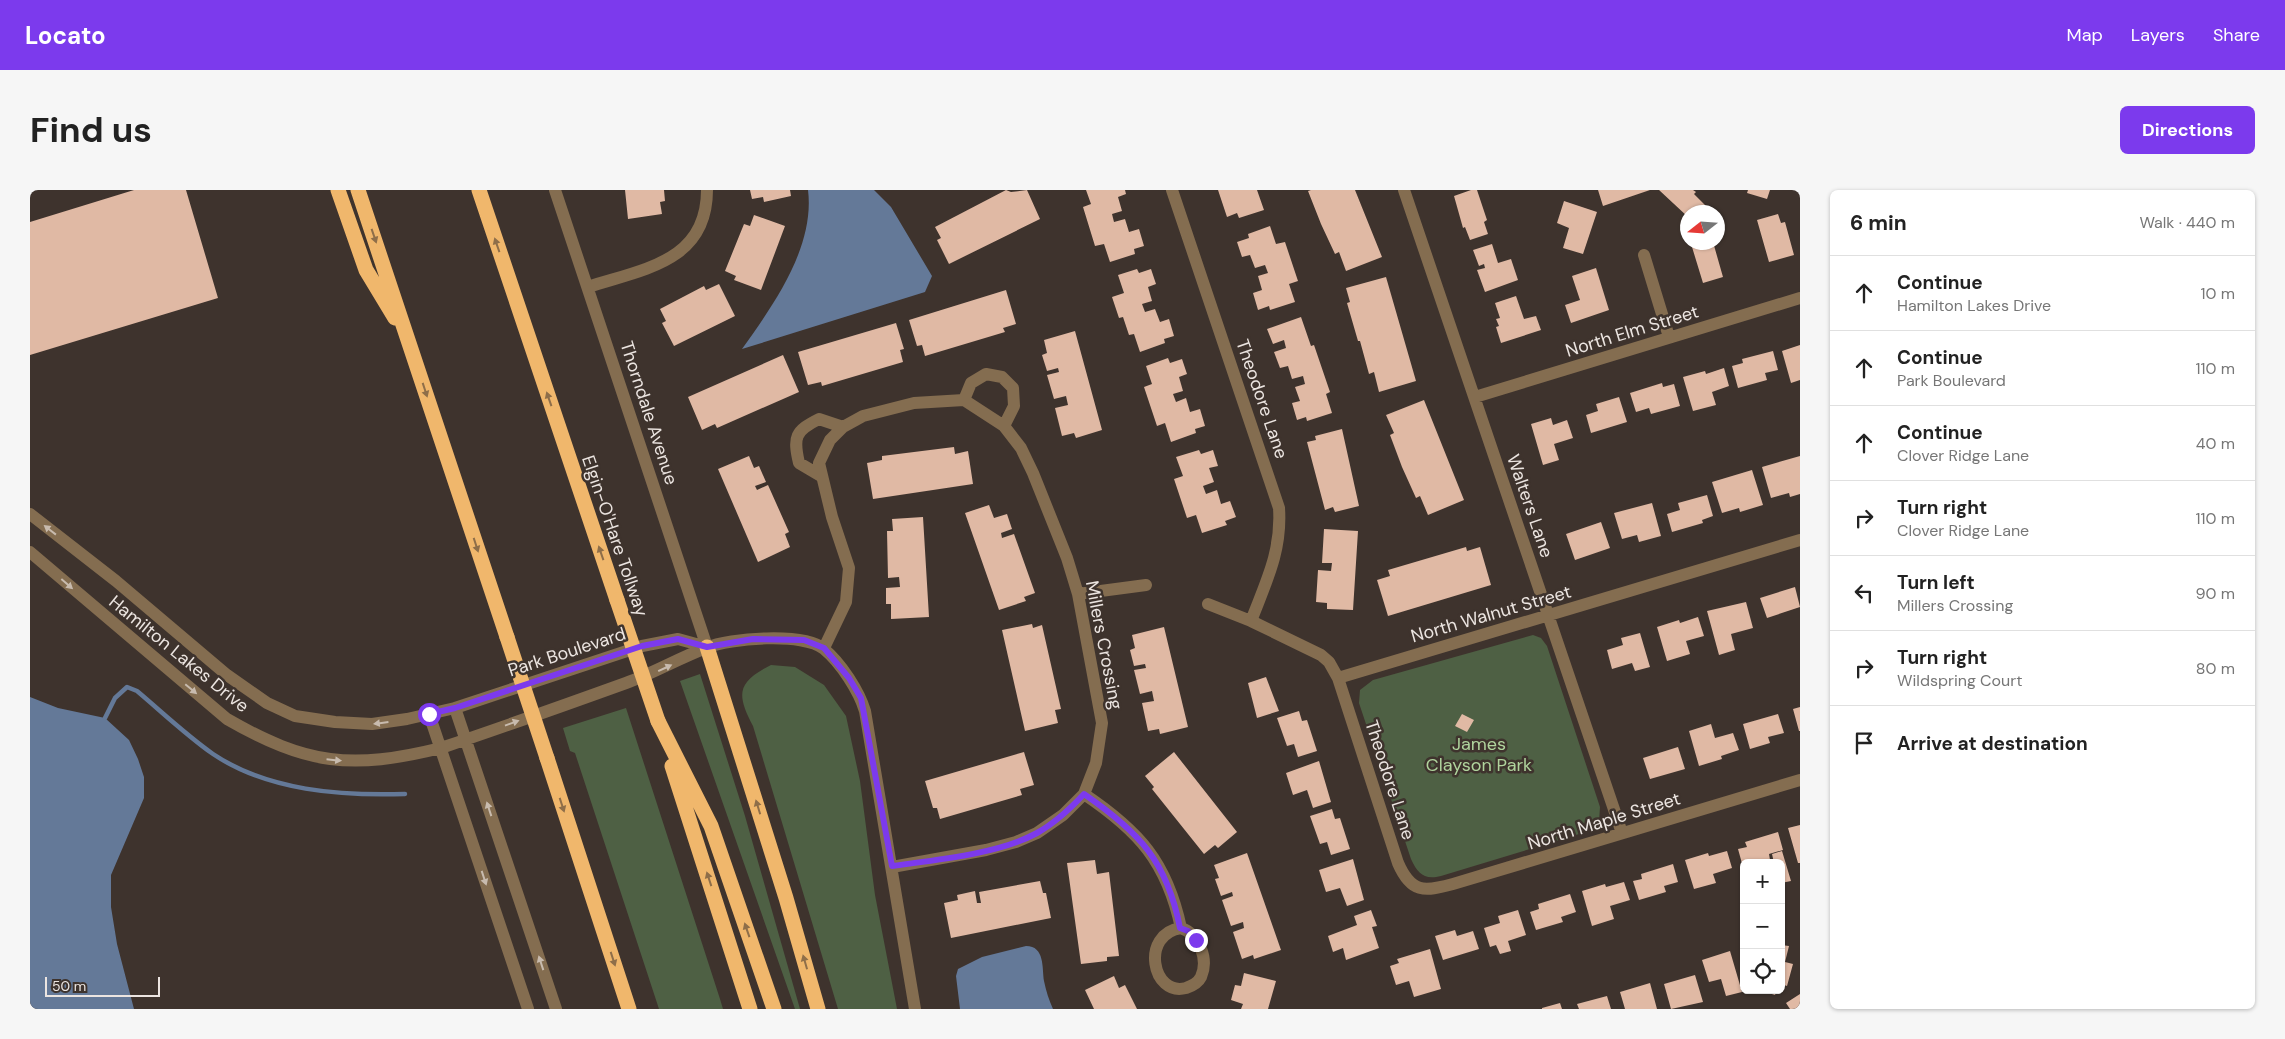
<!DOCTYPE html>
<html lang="en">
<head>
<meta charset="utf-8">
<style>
  body { margin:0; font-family:"DM Sans",sans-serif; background:#f6f6f6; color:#222 }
  .controls { position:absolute; right:15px; bottom:15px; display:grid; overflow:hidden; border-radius:8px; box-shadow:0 1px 4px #0004 }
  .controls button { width:45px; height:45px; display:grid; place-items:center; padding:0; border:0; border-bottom:1px solid #e0e0e0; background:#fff; color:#222; font:25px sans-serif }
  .compass { position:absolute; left:1650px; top:15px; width:45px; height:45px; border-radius:50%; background:#fff; box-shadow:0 1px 4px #0004; rotate:253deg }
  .scale { position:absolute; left:15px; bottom:12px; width:115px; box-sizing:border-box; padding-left:5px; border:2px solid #ece5e1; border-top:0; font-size:14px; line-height:18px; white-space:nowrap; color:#ece5e1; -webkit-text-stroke:4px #3e332d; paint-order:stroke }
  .stop { position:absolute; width:15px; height:15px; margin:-11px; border:4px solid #7c3aed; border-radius:50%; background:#fff }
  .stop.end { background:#7c3aed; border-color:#fff; box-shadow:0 1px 5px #0008 }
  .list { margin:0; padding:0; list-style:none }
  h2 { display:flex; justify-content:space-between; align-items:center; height:65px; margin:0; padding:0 20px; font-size:21px }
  h2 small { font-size:16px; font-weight:400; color:#767676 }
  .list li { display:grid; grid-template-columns:32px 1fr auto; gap:15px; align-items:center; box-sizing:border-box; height:75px; padding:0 20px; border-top:1px solid #e0e0e0 }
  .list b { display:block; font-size:19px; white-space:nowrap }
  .list p { margin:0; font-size:16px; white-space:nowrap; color:#767676 }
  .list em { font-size:16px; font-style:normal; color:#767676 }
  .icon { flex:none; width:28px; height:28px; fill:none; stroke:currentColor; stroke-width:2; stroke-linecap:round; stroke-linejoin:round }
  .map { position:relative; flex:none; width:1770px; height:819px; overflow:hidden; border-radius:8px }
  header { display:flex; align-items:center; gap:30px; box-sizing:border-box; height:70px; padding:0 25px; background:#7c3aed; color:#fff }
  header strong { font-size:24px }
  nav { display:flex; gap:28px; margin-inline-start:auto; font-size:18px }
  .intro { display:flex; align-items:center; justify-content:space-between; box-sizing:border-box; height:120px; padding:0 30px }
  h1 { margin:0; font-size:35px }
  .button { padding:12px 22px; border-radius:8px; background:#7c3aed; color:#fff; font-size:18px; font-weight:700 }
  main { display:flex; gap:30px; padding:0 30px }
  aside { flex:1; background:#fff; border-radius:8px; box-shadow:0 1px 4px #0004 }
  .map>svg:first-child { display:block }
  .green { fill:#4e6044 }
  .water { fill:#647998 }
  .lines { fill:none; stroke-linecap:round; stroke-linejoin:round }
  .stream { stroke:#647998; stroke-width:4.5 }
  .building { fill:#e0b9a4 }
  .minor { stroke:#846d50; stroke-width:12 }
  .highway { stroke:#f0b76c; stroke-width:15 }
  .highway-bridge { stroke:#f0b76c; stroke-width:15 }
  .oneway { fill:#8e6e49 }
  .oneway2 { fill:#c8bbae }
  .route { stroke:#7c3aed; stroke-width:6 }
  .labels { text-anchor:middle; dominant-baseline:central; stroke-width:5; stroke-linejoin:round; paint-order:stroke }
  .street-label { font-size:18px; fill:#ece5e1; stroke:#3e332d }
  .park-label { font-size:18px; fill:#b0d49d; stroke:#3e332d }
</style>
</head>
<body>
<header>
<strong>Locato</strong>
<nav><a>Map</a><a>Layers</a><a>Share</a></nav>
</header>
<div class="intro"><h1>Find us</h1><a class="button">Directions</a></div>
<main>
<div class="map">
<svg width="1770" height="819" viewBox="0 0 1770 819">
  <rect width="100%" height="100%" fill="#3e332d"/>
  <!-- green -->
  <path class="green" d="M1503,445L1511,448L1517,456L1570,617L1569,632L1559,641L1411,686C1394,690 1388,684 1381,669L1329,513L1330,500L1343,490Z
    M741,475L765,477L794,495L816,526L830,591L845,705L867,819H808L723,536C706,504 707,492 741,475Z
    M670,484L715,626L770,819H765L650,491Z
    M596,518L690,809L693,819H629L545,563L540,561L533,538Z"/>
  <!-- water -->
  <path class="water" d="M778,0H844L861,17L902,86L895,102L712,159C744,114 785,57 778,0Z
    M0,507L28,518L75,528L99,550L108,569L114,587V608L81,685V717L87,754L104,819H0Z
    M996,756C1015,756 1012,778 1014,791C1016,801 1019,810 1023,819H930L926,786L928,779L952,767Z"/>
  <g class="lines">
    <!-- stream -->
    <path class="stream" d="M75,528L85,508L97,497L107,501C132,522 156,545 183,564C238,601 311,606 375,604"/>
  </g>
  <!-- building -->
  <path class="building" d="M104,0H156L188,108L0,165V32Z
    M595,0H634L635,11L630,12L632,24L598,29Z
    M720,0H760L761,6L734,12L733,7L722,9Z
    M976,0L981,2L997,0L1010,29L919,74L907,50L911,48L905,37Z
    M1056,0H1095L1096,4L1088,7L1092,21L1082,24L1084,32L1095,29L1099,42L1109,39L1114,56L1104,59L1105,64L1080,72L1074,54L1065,56L1053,17L1061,14Z
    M1188,0H1227L1234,20L1209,28L1207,23L1197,27Z
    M1281,0H1325L1352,67L1316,81L1309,62L1305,64L1291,34L1278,1Z
    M1441,0H1447L1457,30L1454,32L1458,44L1440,50L1435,37L1433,38L1424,6Z
    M1568,0H1620L1573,16Z
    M1629,0H1663L1666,2L1664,4L1675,15L1668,22H1658V27Z
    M1718,0H1740L1737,9L1717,3Z
    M1534,11L1567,22L1553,64L1533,58L1539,38L1527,33Z
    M1748,24L1751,33L1755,32L1764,65L1739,72L1727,30Z
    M724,25L755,36L731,100L704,90L706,86L695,81L714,34L720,36Z
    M1240,36L1246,54L1255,52L1268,91L1259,94L1265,112L1240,120L1239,116L1228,120L1223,103L1232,100L1228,86L1238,83L1235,75L1225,78L1220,65L1212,67L1207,52L1219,48L1218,44Z
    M1683,52L1693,87L1673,93L1662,57Z
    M1462,54L1468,73L1481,69L1488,90L1455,102L1447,80L1455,78L1454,74L1449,76L1443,60Z
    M1566,78L1579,120L1541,133L1535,115L1550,110L1542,86Z
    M1107,79L1109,83L1121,79L1126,94L1118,97L1122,111L1112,114L1115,122L1125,119L1130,132L1139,129L1144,146L1134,149L1135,153L1110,162L1104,144L1099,145L1093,127L1089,128L1082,107L1094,103L1088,85Z
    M1356,87L1386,191L1349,202L1344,182L1339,184L1330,151H1328L1317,113L1320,112L1316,98Z
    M689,94L705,126L644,156L632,133L636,131L630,119L674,96L676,100Z
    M976,100L986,134L973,138L975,142L895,166L892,155L887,156L879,130Z
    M1486,106L1494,129L1506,126L1511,140L1471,153L1466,137L1469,136L1466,129L1470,128L1465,113Z
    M1271,127L1281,156L1284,155L1300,202L1296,204L1302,223L1277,231L1276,227L1267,230L1262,213L1270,211L1265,197L1275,194L1273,186L1262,189L1258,176L1250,178L1244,162L1256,158L1254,150L1243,154L1237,139Z
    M866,133L874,159L870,160L873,172L792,196L791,192L778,195L768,162Z
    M1045,141L1072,240L1046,248L1044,243L1032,246L1025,218L1038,215L1036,206L1024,209L1017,185L1029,182L1028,178L1017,181L1012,165L1017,163L1014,150Z
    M1770,155V190L1761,193L1752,161Z
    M1743,161L1748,180L1735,183L1737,190L1708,198L1702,176L1713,173L1712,169Z
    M753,165L769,202L687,238L685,234L672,240L658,207Z
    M1138,168L1140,173L1152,169L1157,184L1149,187L1153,201L1143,204L1146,212L1156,208L1160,222L1170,219L1175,236L1165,239L1166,243L1141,252L1135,233L1127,236L1114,197L1122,194L1116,176Z
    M1694,178L1699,196L1682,202L1686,215L1663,221L1653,187L1675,181L1676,184Z
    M1632,193L1633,197L1644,194L1650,216L1621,224L1619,218L1606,222L1600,203Z
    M1589,207L1597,232L1561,243L1556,225L1568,221L1566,214Z
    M1394,210L1434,310L1398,325L1390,306L1386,308L1372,277L1360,245L1364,243L1356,225Z
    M1521,228L1523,235L1537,230L1543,248L1524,254L1529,270L1513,275L1501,234Z
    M1312,239L1329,316L1305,322L1303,317L1295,320L1277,252L1286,250L1285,246Z
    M924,257L925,264L938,261L943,294L843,309L837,273L852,270V266Z
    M1169,260L1171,264L1183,260L1188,276L1179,278L1184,292L1173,296L1176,304L1187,300L1191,314L1200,311L1206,327L1195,331L1197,335L1172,343L1166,325L1157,328L1144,289L1153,286L1146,267Z
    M719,266L724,278L729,276L736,292L725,296L727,300L738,295L759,342L755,344L760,357L728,372L688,279Z
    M1770,266V304L1760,307L1759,303L1741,308L1732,277Z
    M1722,280L1733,315L1710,322L1709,318L1692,323L1682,292Z
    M1677,305L1683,326L1672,330L1673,333L1642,342L1637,324L1650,320L1648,313Z
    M1622,313L1631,346L1609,352L1607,345L1592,349L1584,323Z
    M959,315L964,328L977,324L982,339L971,343L972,348L984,344L1005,403L994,407L996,411L969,420L935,323Z
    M893,327L899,427L861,429V414H856V398L870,397L869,387L858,388L857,341H863L862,329Z
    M1571,332L1580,358L1545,370L1536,344Z
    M1294,339L1328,341L1323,420L1297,419V413L1286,412L1288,380L1301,381L1302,373H1292Z
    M1436,357L1437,361L1450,357L1461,395L1358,426L1347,390L1360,386L1358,380Z
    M1765,397L1770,417L1737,428L1730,408Z
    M1716,412L1723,438L1701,444L1705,460L1689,465L1677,421Z
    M1668,427L1674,446L1656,451L1660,464L1637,471L1627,437L1649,430L1650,433Z
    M1002,434L1003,438L1012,435L1031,519L1025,520L1028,533L995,541L972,440Z
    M1134,437L1158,537L1130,544L1129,539L1118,541L1112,513L1124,511L1122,501L1110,504L1104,480L1116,478L1115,474L1104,476L1100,460L1105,458L1102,445Z
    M1610,443L1620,477L1605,481L1602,473L1582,479L1577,460L1593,455L1591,448Z
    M1236,487L1249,521L1227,528L1218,493Z
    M1770,517V541H1769L1763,519Z
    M1269,521L1272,531L1277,530L1287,561L1268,567L1264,554L1257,556L1247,528Z
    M1432,524L1444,530L1437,542L1425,536Z
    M1748,524L1754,543L1738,547L1740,553L1720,559L1713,534Z
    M1681,534L1685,548L1703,543L1709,560L1691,566L1692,569L1669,576L1659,541Z
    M1648,557L1655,579L1620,589L1613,568Z
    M994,562L1004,595L990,599L992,605L910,629L907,618H903L895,591Z
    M1144,562L1207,642L1188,658L1185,655L1174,664L1122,599L1124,597L1115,586Z
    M1289,571L1301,612L1283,618L1277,600L1263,605L1256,583Z
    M1302,619L1305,629L1310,628L1320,659L1301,665L1297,652L1290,654L1280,626Z
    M1770,635V673H1768L1758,638Z
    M1748,642L1753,660L1739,664L1740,670L1731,673H1714L1713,677L1708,659L1717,657L1715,652Z
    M1697,661L1702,678L1683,684L1686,693L1664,699L1655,670L1678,663L1679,666Z
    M1752,661L1761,691L1751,693V673H1744L1742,664Z
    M1217,663L1251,760L1224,769L1223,765L1212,769L1203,742L1214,738L1213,732L1201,736L1192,710L1203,706L1202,702L1191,706L1185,689L1189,688L1184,675Z
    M1323,669L1334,710L1317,716L1310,698L1296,702L1289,680Z
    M1065,670L1067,684L1079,682L1089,766L1077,767V771L1051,774L1037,673Z
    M1643,674L1648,692L1634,696L1636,702L1609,710L1603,691L1612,689L1611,684Z
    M1010,691L1013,703H1016L1021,728L921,748L914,713L928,710L927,705L945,701L947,713H951L949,702Z
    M1594,692L1600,710L1580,716L1584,729L1562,736L1552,701L1575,694L1576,697Z
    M1540,704L1546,722L1531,727L1533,732L1506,740L1500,722L1509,719L1508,714Z
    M1341,720L1347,736L1342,737L1349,758L1316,770L1313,758L1303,762L1298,746L1327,735L1324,726Z
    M1488,720L1496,745L1478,751L1481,761L1470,764L1466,755L1460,757L1454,738L1470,733L1468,726Z
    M1425,740L1427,746L1443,741L1449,759L1413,770L1405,746Z
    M1751,755L1759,756L1755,772L1763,774L1757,796L1751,794Z
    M1400,759L1411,799L1384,807L1379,791L1366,795L1360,776L1369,773L1367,769Z
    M1700,761L1712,802L1696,806L1691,789L1679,792L1672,770Z
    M1214,783L1246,791L1238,819H1211L1213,814L1201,810L1205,795L1211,796Z
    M1665,785L1673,812L1641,819L1634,794Z
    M1084,786L1089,798L1095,795L1107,819H1064L1055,800Z
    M1620,793L1627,819H1595L1590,802Z
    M1729,800H1747L1745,805Z
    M1770,804V819H1760L1756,813Z
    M1577,806L1581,819H1549L1547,814Z
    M1530,813L1532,819H1512V818Z"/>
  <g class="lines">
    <!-- minor -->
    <path class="minor" d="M525,0L677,457
      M1142,0L1249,318C1252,361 1236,392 1221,431
      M1374,0L1592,643
      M1614,65L1639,147
      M558,97C613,79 677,72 677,0
      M1445,207L1770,108
      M934,210L941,193L956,184L972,187L983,198L984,216L974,236
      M791,286L769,273C763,247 765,241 789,229L813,237
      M0,324L86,391L197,485L237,513L265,526L305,532L342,534L377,529L425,518L612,456L648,449L677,457
      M0,362L197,529C277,575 321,580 411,558C473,537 535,515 596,493C624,483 649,468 676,458C700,448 774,442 794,459C811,473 829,501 835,521L885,819
      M1048,404L1116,395
      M1178,414L1221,431L1291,465L1299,472L1308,488L1368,673C1381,703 1394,702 1423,694L1770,590
      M794,458L816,412L819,378L802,327L789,273L800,250L813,237L833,226L884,213L934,210L974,236L991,258L1003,283L1037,368L1048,404L1072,533L1066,573L1054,604L1033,625L1007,643L986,652L956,660L862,677
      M1308,488L1770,350
      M425,518L526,819
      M399,524L498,819
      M1054,604C1109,641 1137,672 1151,738
      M1151,738C1169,744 1179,769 1171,787C1168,793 1162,796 1156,798C1122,807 1110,744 1151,738Z"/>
    <!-- highway -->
    <path class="highway" d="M308,0L336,80L365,128
      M328,0L477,447
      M449,0L587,410
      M677,457L756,708L788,819
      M628,531L681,636L744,819
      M517,568L599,819
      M642,576L720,819"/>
    <!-- highway-bridge -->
    <path class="highway-bridge" d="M587,410L628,531
      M477,447L517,568"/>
  </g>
  <!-- one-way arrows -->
  <defs><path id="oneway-solid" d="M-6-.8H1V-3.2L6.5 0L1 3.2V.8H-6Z" transform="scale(1.25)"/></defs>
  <g class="oneway">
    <use href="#oneway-solid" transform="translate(344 46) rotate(71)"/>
    <use href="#oneway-solid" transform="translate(467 55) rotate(-109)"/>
    <use href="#oneway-solid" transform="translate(395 200) rotate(72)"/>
    <use href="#oneway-solid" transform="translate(519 209) rotate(-109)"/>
    <use href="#oneway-solid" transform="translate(446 355) rotate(72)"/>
    <use href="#oneway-solid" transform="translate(571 363) rotate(-109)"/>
    <use href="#oneway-solid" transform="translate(532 615) rotate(72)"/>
    <use href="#oneway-solid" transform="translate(728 617) rotate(-107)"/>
    <use href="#oneway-solid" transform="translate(679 689) rotate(-108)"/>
    <use href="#oneway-solid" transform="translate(717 740) rotate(-109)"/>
    <use href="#oneway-solid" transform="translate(583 769) rotate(72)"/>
    <use href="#oneway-solid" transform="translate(775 772) rotate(-106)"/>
  </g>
  <g class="oneway2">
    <use href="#oneway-solid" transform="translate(20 340) rotate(-142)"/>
    <use href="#oneway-solid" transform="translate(37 394) rotate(41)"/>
    <use href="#oneway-solid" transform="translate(635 478) rotate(-25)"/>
    <use href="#oneway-solid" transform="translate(161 499) rotate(40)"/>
    <use href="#oneway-solid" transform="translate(351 533) rotate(173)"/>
    <use href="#oneway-solid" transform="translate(482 533) rotate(-20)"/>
    <use href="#oneway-solid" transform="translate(304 570) rotate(6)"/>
    <use href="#oneway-solid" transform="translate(459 619) rotate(-108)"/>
    <use href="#oneway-solid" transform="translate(454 688) rotate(72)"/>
    <use href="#oneway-solid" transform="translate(511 773) rotate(-108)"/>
  </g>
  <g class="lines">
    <!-- route -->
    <path class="route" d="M399,524L425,518L612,456L648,449L677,457L723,449L774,450L794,458L819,488L831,508L862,676C905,670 969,664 1007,643C1025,633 1040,619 1054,604C1109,642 1137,671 1150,738L1158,741L1166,750"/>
  </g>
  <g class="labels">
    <!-- street labels -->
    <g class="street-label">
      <text transform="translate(1602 141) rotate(-17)">North Elm Street</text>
      <text transform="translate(1232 209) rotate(71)">Theodore Lane</text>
      <text transform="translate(619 223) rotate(72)">Thorndale Avenue</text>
      <text transform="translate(1500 316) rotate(71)">Walters Lane</text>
      <text transform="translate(585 346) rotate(71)">Elgin-O'Hare Tollway</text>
      <text transform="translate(1461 424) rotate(-16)">North Walnut Street</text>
      <text transform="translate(1074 455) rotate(79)">Millers Crossing</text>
      <text transform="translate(537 462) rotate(-18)">Park Boulevard</text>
      <text transform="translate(149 464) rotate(39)">Hamilton Lakes Drive</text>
      <text transform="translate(1360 590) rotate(72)">Theodore Lane</text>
      <text transform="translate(1574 631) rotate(-17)">North Maple Street</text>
    </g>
    <!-- park labels -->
    <g class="park-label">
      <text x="1449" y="554">James<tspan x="1449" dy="21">Clayson Park</tspan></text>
    </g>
  </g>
</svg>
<div class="controls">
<button>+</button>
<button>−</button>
<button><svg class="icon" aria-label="locate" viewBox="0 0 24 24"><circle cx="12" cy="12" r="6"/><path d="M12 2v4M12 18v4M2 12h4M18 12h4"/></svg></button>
</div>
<svg class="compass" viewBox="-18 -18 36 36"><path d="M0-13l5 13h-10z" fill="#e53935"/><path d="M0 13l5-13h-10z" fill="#767676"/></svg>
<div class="scale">50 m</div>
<div class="stop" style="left:399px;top:524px"></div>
<div class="stop end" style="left:1166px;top:750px"></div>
</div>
<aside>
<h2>6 min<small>Walk · 440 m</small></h2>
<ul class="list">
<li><svg class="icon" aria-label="ahead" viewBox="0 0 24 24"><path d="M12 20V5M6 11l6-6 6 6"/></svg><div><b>Continue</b><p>Hamilton Lakes Drive</p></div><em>10 m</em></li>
<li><svg class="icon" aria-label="ahead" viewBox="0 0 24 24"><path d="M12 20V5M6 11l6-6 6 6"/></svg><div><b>Continue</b><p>Park Boulevard</p></div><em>110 m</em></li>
<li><svg class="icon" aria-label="ahead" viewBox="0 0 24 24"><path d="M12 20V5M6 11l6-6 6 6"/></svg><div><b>Continue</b><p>Clover Ridge Lane</p></div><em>40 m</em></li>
<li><svg class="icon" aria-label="right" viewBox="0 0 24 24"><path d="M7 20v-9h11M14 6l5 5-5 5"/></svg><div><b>Turn right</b><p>Clover Ridge Lane</p></div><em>110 m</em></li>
<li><svg class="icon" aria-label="left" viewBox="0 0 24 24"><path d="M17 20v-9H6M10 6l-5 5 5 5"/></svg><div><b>Turn left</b><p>Millers Crossing</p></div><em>90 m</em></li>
<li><svg class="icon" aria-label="right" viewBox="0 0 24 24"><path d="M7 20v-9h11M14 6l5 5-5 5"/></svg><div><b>Turn right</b><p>Wildspring Court</p></div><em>80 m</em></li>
<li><svg class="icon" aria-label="arrive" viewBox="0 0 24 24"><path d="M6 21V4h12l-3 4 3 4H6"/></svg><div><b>Arrive at destination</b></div></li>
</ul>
</aside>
</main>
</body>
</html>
